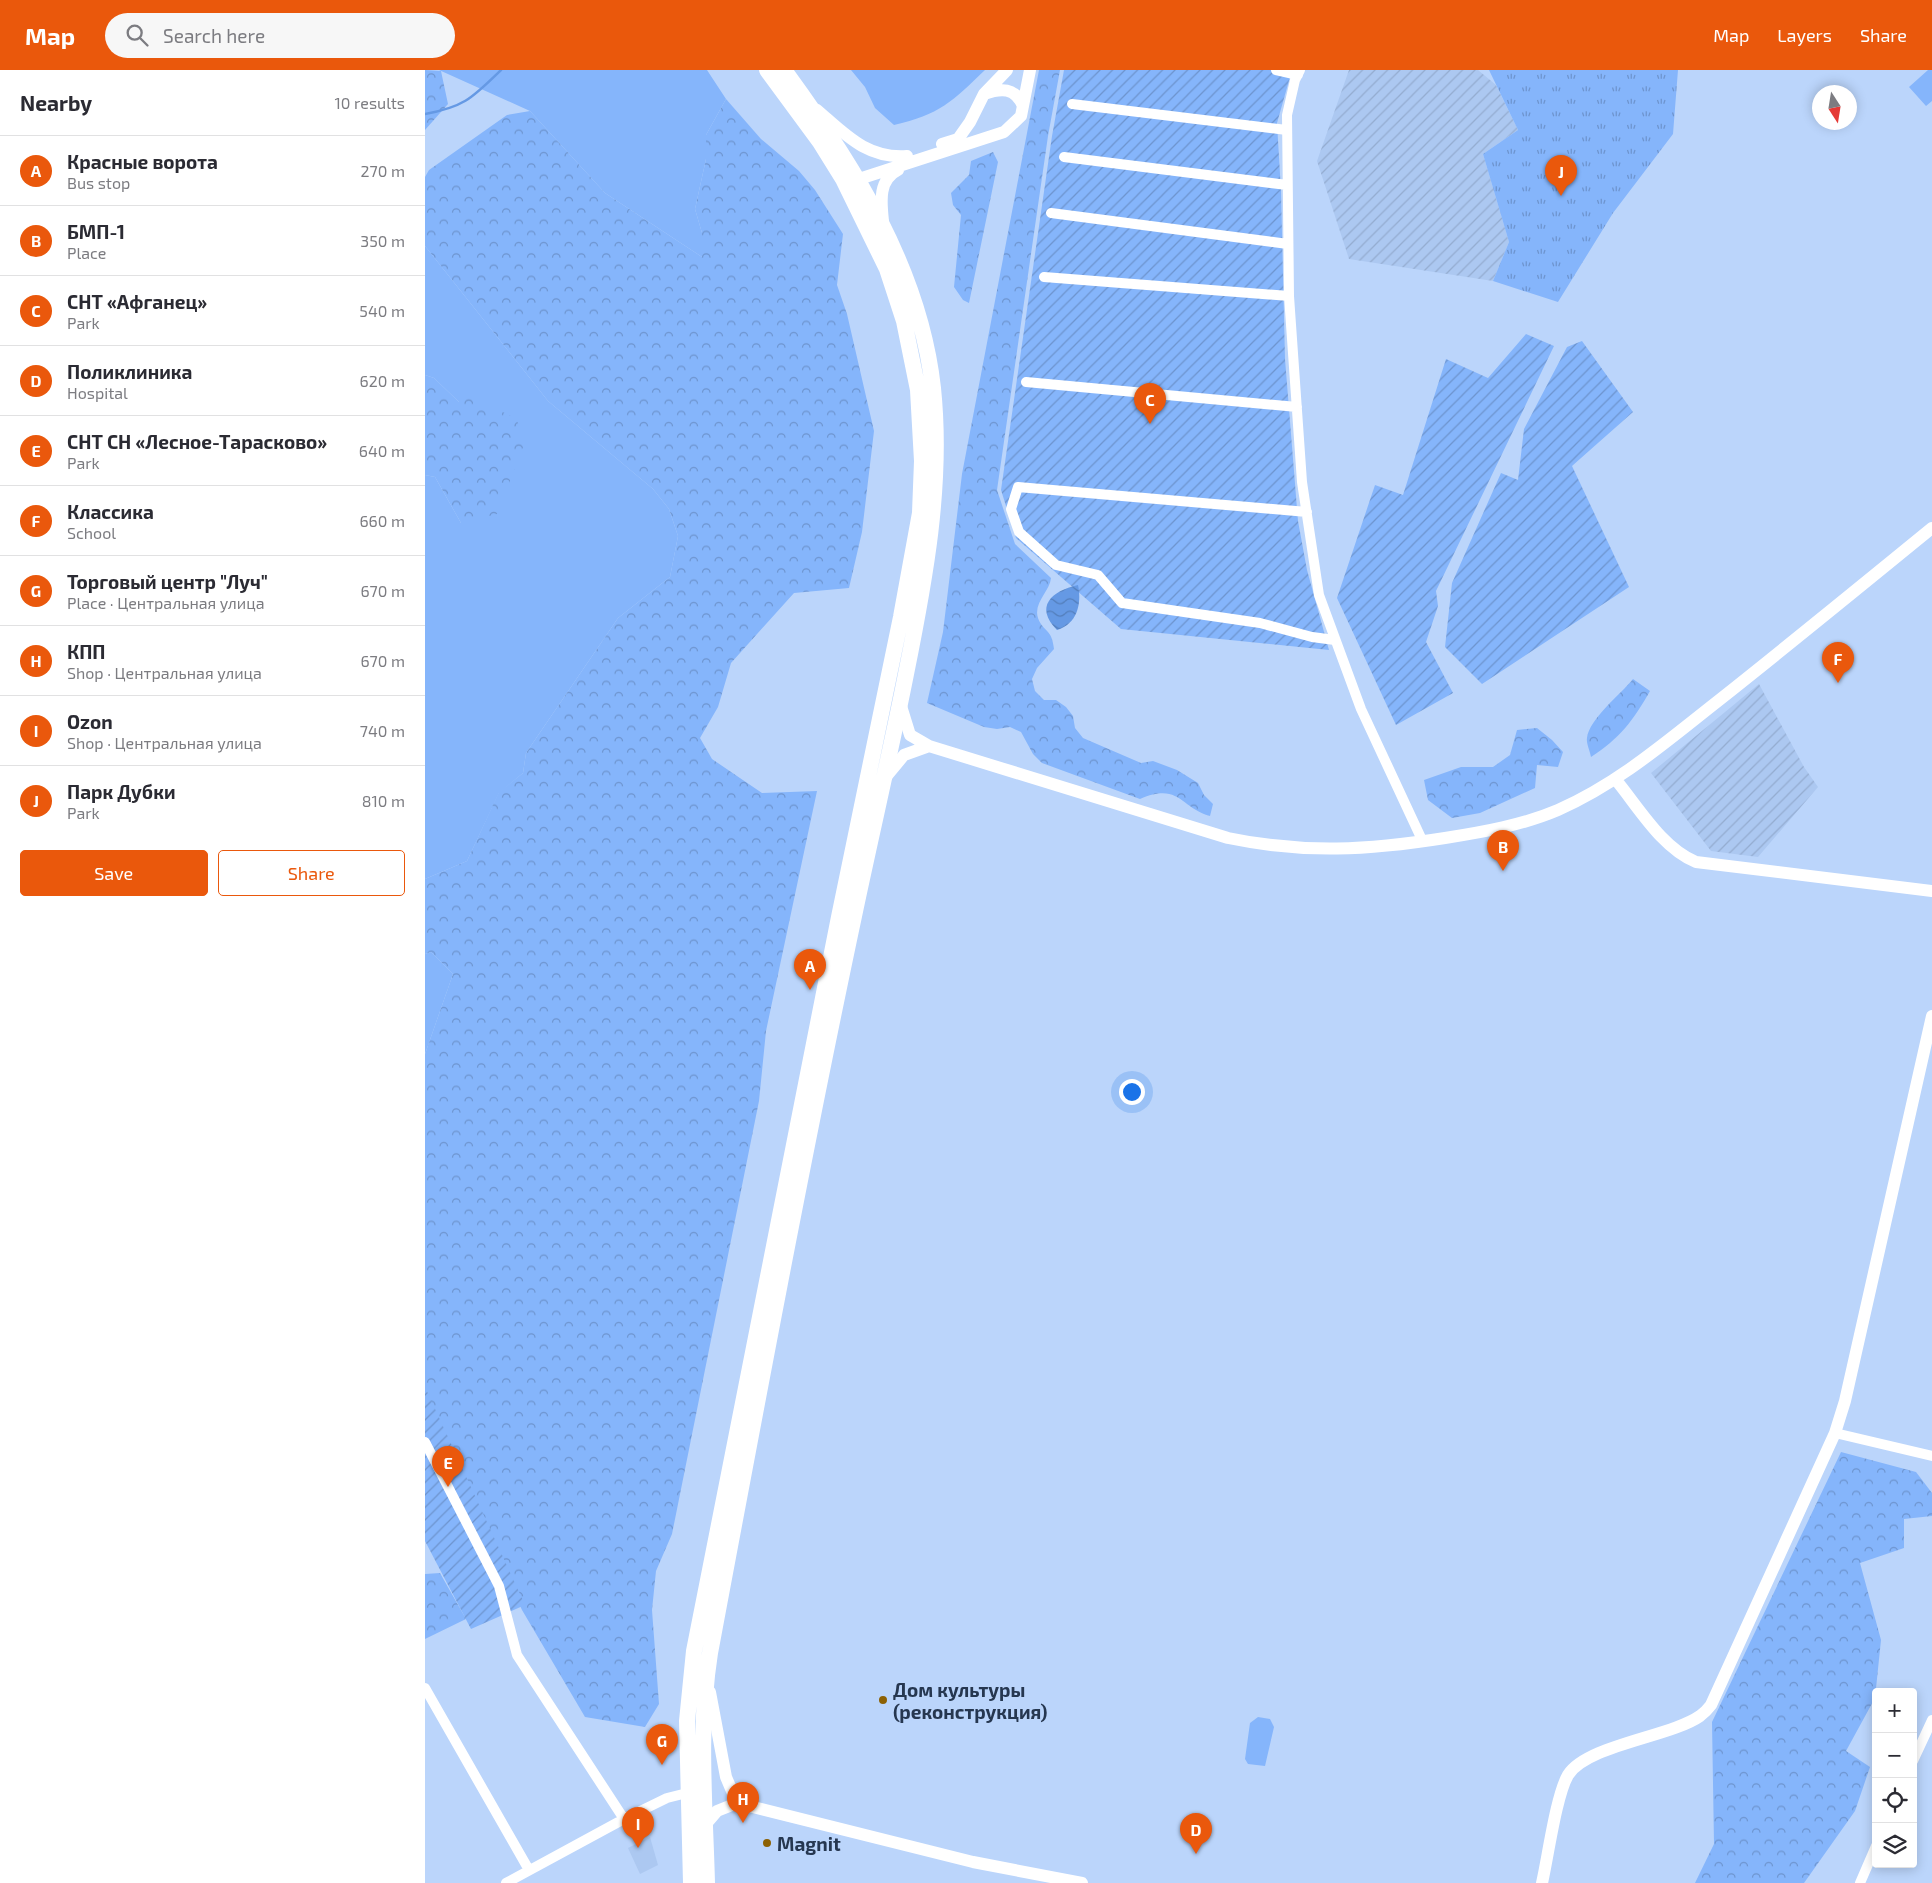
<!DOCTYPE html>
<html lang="en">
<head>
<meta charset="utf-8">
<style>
  body { margin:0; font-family:"Exo 2",sans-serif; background:#f7f7f7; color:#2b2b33 }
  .controls { position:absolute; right:15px; bottom:15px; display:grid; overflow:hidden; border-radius:5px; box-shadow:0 2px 12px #0003 }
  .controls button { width:45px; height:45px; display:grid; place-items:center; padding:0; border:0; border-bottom:1px solid #e1e1e2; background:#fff; color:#2b2b33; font:25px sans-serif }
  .compass { position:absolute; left:1387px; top:15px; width:45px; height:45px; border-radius:50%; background:#fff; box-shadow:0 2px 12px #0003; rotate:168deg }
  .you { position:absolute; left:706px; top:1021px; width:18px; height:18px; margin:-12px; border:4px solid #fff; border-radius:50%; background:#1a73e8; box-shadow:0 0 0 8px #1a73e833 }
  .badge { display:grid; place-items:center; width:32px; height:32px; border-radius:50%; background:#ea580c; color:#fff; font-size:16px; font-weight:700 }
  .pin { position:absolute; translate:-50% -41px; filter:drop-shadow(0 1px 2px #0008) }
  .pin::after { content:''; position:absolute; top:26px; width:18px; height:15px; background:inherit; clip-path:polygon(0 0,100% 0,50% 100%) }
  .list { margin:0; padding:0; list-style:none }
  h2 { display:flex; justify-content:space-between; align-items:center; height:65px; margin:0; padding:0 20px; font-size:21px }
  h2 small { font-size:16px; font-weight:400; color:#7c7c81 }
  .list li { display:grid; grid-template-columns:32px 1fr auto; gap:15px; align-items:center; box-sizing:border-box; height:70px; padding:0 20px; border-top:1px solid #e1e1e2 }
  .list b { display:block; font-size:19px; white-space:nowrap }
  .list p { margin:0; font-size:16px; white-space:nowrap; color:#7c7c81 }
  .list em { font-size:16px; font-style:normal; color:#7c7c81 }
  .actions { display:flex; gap:10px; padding:15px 20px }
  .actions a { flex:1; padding:11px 0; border:1px solid #ea580c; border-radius:5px; text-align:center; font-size:18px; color:#ea580c }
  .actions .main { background:#ea580c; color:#fff }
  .icon { flex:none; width:28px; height:28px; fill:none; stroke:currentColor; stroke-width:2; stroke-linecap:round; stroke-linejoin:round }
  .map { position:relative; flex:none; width:1507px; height:1813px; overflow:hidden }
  header { display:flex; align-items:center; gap:30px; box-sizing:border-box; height:70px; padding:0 25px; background:#ea580c; color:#fff }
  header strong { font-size:24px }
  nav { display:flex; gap:28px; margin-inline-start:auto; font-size:18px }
  .search { width:350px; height:45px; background:#f7f7f7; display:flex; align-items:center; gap:12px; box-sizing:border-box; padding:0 18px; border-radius:28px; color:#7c7c81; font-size:19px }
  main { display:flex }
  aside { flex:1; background:#fff }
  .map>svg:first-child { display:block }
  .built { fill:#acc8f1 }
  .industrial { fill:url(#industrial-furrows) }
  .grass { fill:#85b5fb }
  .forest { fill:url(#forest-crowns) }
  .park { fill:url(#park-tufts) }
  .garden { fill:url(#garden-furrows) }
  .water { fill:url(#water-waves) }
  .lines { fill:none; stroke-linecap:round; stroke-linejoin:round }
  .stream { stroke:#6599e4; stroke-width:2.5 }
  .minor { stroke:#fff; stroke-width:10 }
  .tertiary { stroke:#fff; stroke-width:12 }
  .trunk { stroke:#fff; stroke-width:16 }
  .poi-dot { fill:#8c6104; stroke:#bbd5fb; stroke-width:2 }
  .labels { text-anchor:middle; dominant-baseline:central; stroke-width:5; stroke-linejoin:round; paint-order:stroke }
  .poi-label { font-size:19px; font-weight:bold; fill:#263750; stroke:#bbd5fb; text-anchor:start }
</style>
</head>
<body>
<header>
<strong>Map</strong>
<div class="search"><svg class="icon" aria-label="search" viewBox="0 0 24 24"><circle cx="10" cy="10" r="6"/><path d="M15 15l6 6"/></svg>Search here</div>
<nav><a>Map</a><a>Layers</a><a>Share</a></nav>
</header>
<main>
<aside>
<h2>Nearby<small>10 results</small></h2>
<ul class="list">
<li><span class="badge">A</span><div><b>Красные ворота</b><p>Bus stop</p></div><em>270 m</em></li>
<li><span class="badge">B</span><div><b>БМП-1</b><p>Place</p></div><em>350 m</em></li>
<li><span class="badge">C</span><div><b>СНТ «Афганец»</b><p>Park</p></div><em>540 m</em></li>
<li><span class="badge">D</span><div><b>Поликлиника</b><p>Hospital</p></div><em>620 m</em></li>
<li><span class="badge">E</span><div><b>СНТ СН «Лесное-Тарасково»</b><p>Park</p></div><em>640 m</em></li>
<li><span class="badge">F</span><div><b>Классика</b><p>School</p></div><em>660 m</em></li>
<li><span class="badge">G</span><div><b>Торговый центр &quot;Луч&quot;</b><p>Place · Центральная улица</p></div><em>670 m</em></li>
<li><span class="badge">H</span><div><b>КПП</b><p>Shop · Центральная улица</p></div><em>670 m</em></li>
<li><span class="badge">I</span><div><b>Ozon</b><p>Shop · Центральная улица</p></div><em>740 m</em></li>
<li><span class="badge">J</span><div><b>Парк Дубки</b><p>Park</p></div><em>810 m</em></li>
</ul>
<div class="actions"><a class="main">Save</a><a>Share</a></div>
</aside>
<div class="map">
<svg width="1507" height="1813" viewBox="0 0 1507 1813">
  <defs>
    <pattern id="industrial-furrows" width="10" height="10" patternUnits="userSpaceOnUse" patternTransform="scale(1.25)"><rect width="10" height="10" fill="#acc8f1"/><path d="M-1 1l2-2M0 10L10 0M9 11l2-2" fill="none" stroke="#94acd0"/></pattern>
    <pattern id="forest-crowns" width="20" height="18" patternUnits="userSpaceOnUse" patternTransform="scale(1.25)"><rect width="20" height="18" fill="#85b5fb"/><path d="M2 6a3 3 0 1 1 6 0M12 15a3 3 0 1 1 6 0" fill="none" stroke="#6d94ce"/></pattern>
    <pattern id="park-tufts" width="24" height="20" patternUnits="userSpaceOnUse" patternTransform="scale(1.25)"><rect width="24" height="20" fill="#85b5fb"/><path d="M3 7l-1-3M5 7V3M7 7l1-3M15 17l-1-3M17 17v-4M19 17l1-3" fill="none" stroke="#6d94ce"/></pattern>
    <pattern id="garden-furrows" width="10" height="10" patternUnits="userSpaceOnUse" patternTransform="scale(1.25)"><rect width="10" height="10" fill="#85b5fb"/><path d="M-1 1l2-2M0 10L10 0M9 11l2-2" fill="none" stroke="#6d94ce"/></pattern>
    <pattern id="water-waves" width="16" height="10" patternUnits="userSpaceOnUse" patternTransform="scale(1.25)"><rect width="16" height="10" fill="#6599e4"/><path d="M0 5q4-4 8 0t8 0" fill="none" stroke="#537ebb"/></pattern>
  </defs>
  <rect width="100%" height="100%" fill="#bbd5fb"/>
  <!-- built -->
  <path class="built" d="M225,1767L233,1795L215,1804L203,1778Z"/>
  <!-- industrial -->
  <path class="industrial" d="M924,0H1053L1071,15L1093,60L1058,84L1084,172L1068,211L924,189L892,91Z
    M1334,614L1379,697L1393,717L1333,787L1286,781L1226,703Z"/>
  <!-- grass -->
  <path class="grass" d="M14,0H282L301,29L281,65V89L270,139L277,163V187L180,123L105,41Z
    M426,0H560C528,31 514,45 469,55L450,38L440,17Z
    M1503,0H1507V31L1501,36L1484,17Z
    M0,176L123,331L228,419L244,439L253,466L245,507L193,548L101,683L98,703L74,723L42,791L0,809V405L10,407L36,453L34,332L9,308L0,305Z
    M6,882L28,904L0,984V884Z
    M833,1647L845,1649L849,1657L840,1696L823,1694L820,1689L825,1653Z"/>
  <!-- forest -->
  <path class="forest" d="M0,0L16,1L23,34L0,60Z
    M614,0H635L623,66L572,420L590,474L626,508C625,521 608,533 613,548C618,562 627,558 629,579L612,598L607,609L610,621L619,630H631L641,637L648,646L650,658L658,668L716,693L728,691L752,700L773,713L779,725L788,734L785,746C755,738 755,712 715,729L617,693L608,684L596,662L585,657L572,659L559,657L502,633L518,562L537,404Z
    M301,29L336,69L374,101L390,120L418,164L412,215L422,244L449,361L437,462L424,518L369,523L306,593L293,637L275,668L287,689L337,723L392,721L341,961L334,1031L247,1464L231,1501L227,1540L234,1634L220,1657L160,1647L97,1540L0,1334V984L28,904L6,882L0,884V809L42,791L74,722L98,703L101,683L193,548L245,507L253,466L244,439L228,419L123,331L0,176V107L4,100L82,45L105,41L180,123L277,187V163L270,139L281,89V65Z
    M568,82L573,92L544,233L538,230L529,217L536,145L528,135L526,123L544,105L546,91Z
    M0,305L9,308L34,332L42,326L91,348L100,372L72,444L36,453L10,407L0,405Z
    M1208,609L1225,621C1208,651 1195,668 1166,687C1165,681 1161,673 1162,668C1164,649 1196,624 1208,609Z
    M1112,658L1127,670L1138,682L1133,697L1112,695L1110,718L1055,743L1027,748L1003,730L999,710L1036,697H1068L1085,685L1092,660Z
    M1416,1382L1491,1402L1507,1423V1446L1479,1449V1478L1435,1493L1456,1570L1450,1628L1421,1681L1445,1697L1430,1741L1379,1813H1270L1289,1774L1287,1652Z
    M15,1503L41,1549L0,1569V1504Z"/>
  <!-- park -->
  <path class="park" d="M1064,0H1253L1248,64L1188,143L1133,232L1068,211L1084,172L1058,84L1093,60Z"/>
  <!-- garden -->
  <path class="garden" d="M639,0H867L852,53L856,121L860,289L873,451L882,500L904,580L696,559L591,468L576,420L627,66Z
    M1101,264L1129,276L1011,521L1013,536L1001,572L1028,623L971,655L912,528L950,415L978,425L1021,289L1063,308Z
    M1157,271L1208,342L1147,396L1204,517L1057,614L1020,577L1027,513L1076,403L1093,410L1099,359L1142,277Z
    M0,1317L100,1535L46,1559L0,1471Z"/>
  <!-- water -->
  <path class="water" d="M653,515C657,534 652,554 632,560C609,537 626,521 653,515Z"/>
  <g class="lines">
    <!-- stream -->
    <path class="stream" d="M0,44C40,37 48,27 76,0"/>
    <!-- minor -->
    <path class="minor" d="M851,0L873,5
      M875,0L870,10L862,45L864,226L877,412L894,525L936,639L998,772
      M647,34L862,60
      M639,87L862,115
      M626,143L863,174
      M619,207L864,226
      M601,312L872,337
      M882,442L593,417L586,439L594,462L631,495L673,505L697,533L835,553L887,567L910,570
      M1410,1363L1507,1386
      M0,1372L74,1516L92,1585L199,1749
      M0,1618L104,1800
      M1488,1691L1507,1650
      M81,1813L199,1749L242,1728L262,1723
      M1435,1813L1451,1776"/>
    <!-- tertiary -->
    <path class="tertiary" d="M559,24C576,18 590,17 598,36
      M392,40C421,65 442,89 482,86
      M517,74L533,69L545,52L559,24L582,0
      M425,109H434L579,62L596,46L605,0
      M458,151C456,132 453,110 473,100
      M476,636L485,665L504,676L803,768C880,784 944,780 1020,768C1058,762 1098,755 1133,740C1194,713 1242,671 1293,631C1365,574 1436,516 1507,458
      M460,708L479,685L504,676
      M1191,710C1214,738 1237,778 1271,792L1507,821
      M285,1622L301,1707L312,1733
      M280,1755L292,1741L312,1733L548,1792L657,1813
      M1117,1813C1123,1787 1131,1726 1143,1705C1162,1675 1245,1667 1275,1646C1279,1643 1283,1639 1286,1635L1410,1363L1420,1331L1507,946"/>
    <!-- trunk -->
    <path class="trunk" d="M266,1813L262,1651L269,1581L414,847L476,547L495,443L497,391L493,320L479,251L462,199L418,109L395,72L342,0
      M282,1813C280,1736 273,1659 285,1583C331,1337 377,1091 429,846C446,765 465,685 481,604C500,510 518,414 508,318C495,199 428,94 359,0"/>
  </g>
  <!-- markers -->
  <g class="poi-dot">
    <circle cx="458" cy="1630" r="5"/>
    <circle cx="342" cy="1773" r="5"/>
  </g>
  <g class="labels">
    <!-- poi labels -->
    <g class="poi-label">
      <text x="468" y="1619">Дом культуры<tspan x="468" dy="22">(реконструкция)</tspan></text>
      <text x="352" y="1773">Magnit</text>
    </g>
  </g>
</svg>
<div class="controls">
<button>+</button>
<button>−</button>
<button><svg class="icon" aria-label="locate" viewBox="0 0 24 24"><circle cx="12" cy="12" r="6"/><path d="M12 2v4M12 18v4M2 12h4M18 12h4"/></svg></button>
<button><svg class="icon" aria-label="layers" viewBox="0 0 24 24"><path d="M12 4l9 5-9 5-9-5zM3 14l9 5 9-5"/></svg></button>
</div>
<svg class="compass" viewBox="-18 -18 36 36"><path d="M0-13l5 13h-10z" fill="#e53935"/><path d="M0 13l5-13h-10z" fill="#7c7c81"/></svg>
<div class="you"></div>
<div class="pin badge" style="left:385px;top:920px">A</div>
<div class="pin badge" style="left:1078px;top:801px">B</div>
<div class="pin badge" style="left:725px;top:354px">C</div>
<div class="pin badge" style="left:771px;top:1784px">D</div>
<div class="pin badge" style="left:23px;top:1417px">E</div>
<div class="pin badge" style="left:1413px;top:613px">F</div>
<div class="pin badge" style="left:237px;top:1695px">G</div>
<div class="pin badge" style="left:318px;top:1753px">H</div>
<div class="pin badge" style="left:213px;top:1778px">I</div>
<div class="pin badge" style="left:1136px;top:126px">J</div>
</div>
</main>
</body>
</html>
